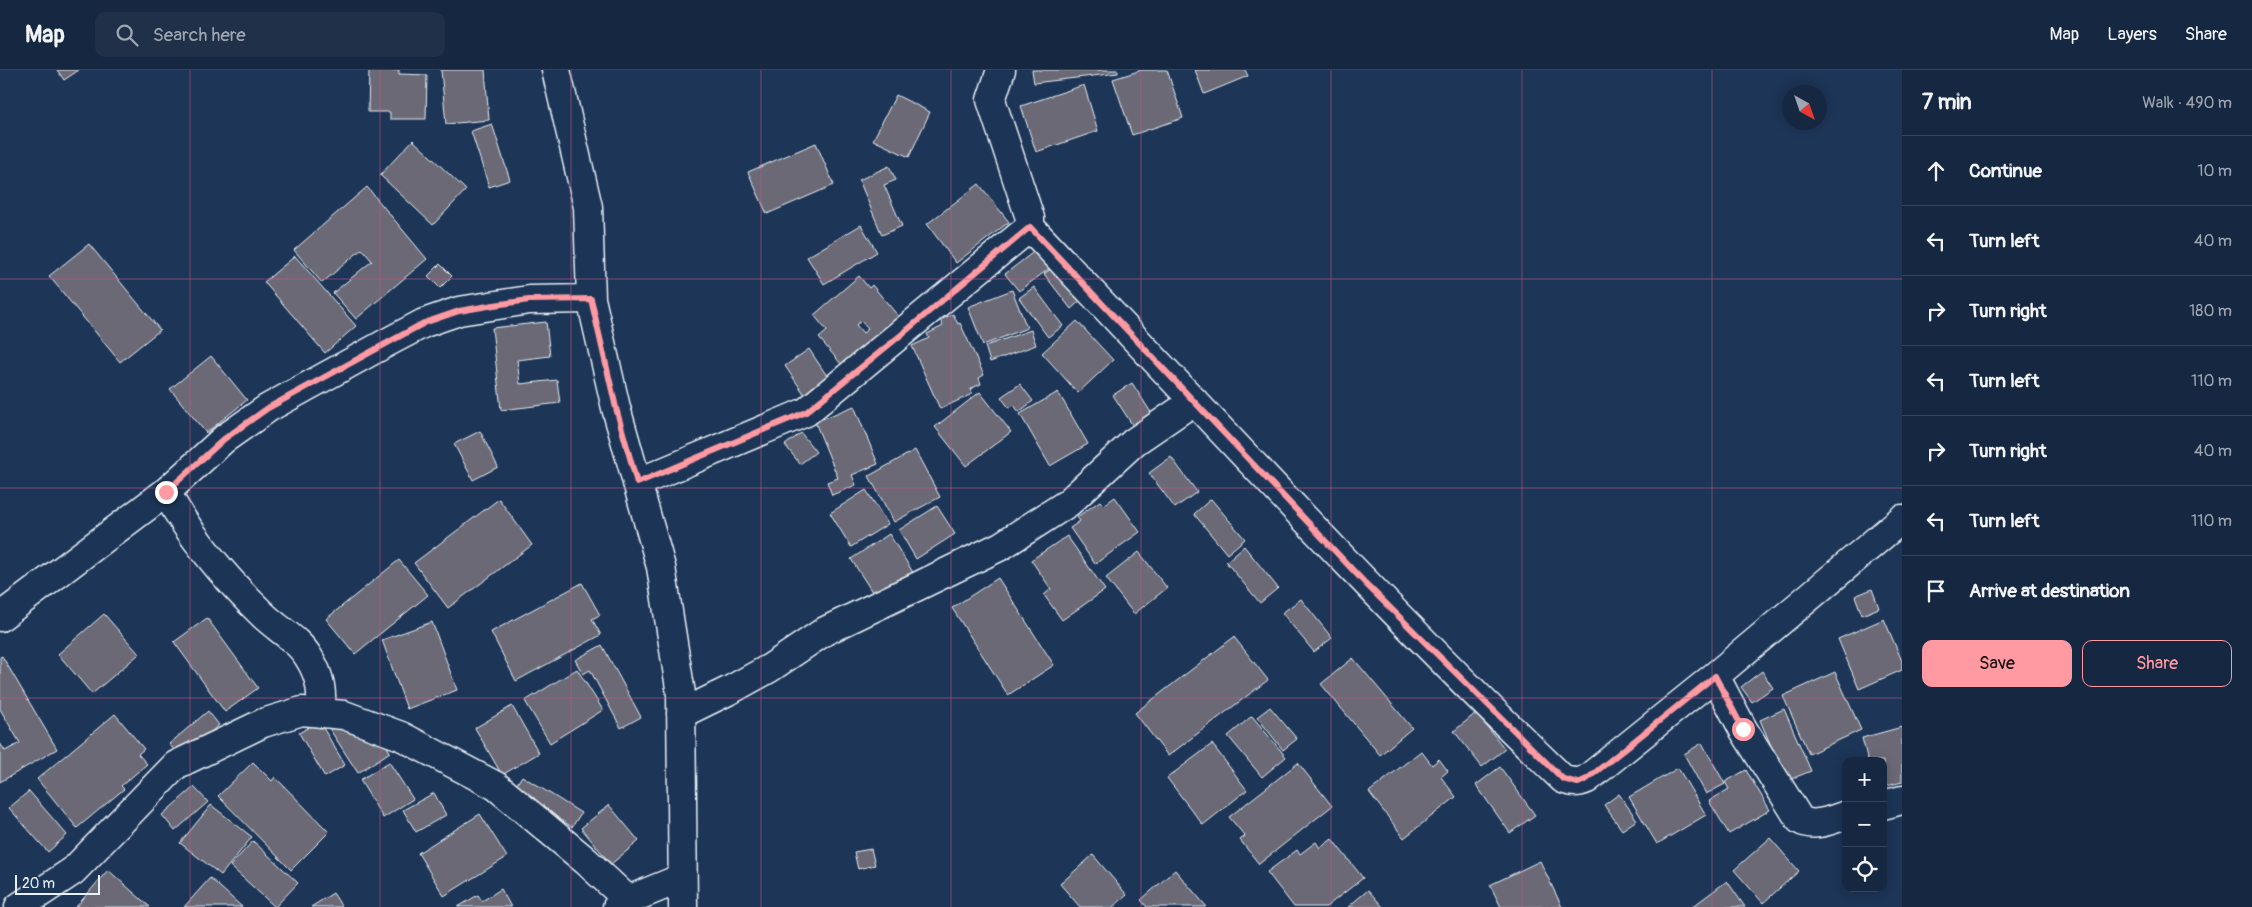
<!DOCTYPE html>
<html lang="en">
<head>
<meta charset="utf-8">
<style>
  body { margin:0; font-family:Pangolin,sans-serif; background:#1f3048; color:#f1f3f6 }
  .controls { position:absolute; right:15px; bottom:15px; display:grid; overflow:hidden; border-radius:10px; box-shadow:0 2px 12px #0003 }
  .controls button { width:45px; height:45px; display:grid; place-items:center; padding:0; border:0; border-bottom:1px solid #35445a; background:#162841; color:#f1f3f6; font:25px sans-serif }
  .compass { position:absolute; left:1782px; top:15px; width:45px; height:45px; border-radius:50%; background:#162841; box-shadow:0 2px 12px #0003; rotate:140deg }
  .scale { position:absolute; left:15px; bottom:12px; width:85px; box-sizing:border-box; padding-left:5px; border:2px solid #e8f1f8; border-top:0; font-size:14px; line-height:18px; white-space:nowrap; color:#e8f1f8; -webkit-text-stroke:4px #1d3557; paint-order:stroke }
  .stop { position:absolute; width:15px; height:15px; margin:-11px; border:4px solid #ff9aa2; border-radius:50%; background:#fff }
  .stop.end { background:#ff9aa2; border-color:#fff; box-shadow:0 1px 5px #0008 }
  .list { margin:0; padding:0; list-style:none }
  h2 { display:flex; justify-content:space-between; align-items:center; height:65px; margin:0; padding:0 20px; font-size:21px }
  h2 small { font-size:16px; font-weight:400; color:#9ea6b1 }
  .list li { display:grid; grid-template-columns:32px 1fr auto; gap:15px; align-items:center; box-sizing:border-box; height:70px; padding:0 20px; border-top:1px solid #35445a }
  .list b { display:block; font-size:19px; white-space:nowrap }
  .list em { font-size:16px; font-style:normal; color:#9ea6b1 }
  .actions { display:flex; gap:10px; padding:15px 20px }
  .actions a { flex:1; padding:11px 0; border:1px solid #ff9aa2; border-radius:10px; text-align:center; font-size:18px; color:#ff9aa2 }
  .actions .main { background:#ff9aa2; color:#111 }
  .icon { flex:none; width:28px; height:28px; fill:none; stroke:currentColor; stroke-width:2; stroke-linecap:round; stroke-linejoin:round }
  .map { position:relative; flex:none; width:1902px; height:837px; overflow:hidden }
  header { display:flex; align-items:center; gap:30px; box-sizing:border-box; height:70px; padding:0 25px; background:#162841; border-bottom:1px solid #35445a }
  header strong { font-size:24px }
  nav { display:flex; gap:28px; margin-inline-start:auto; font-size:18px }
  .search { width:350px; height:45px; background:#1f3048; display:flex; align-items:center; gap:12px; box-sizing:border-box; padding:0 18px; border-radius:10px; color:#9ea6b1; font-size:19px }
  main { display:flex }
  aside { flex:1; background:#162841 }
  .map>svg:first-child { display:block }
  .building { fill:#6b6974; stroke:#e8f1f8; fill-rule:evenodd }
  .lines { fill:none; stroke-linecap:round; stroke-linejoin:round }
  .minor-casing { stroke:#e8f1f8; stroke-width:31 }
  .minor { stroke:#1d3557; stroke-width:28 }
  .route { stroke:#ff9aa2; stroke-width:6 }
  .grid { fill:none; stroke:#cd598a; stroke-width:1; stroke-opacity:0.55 }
</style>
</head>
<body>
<header>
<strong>Map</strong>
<div class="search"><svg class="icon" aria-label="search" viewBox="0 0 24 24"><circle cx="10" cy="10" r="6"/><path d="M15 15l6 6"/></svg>Search here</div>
<nav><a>Map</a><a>Layers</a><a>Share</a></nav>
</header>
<main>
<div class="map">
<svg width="1902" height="837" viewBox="0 0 1902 837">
  <rect width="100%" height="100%" fill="#1d3557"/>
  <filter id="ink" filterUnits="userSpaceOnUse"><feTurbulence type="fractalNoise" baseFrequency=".02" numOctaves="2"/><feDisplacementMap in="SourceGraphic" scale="10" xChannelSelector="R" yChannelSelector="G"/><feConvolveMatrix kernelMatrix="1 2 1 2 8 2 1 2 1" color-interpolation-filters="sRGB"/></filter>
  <g filter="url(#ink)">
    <!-- building -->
    <path class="building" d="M57,0H79L64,10Z
      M369,0H399V4L427,5L426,49H390V42H368Z
      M441,0H485L489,50L446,54Z
      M1032,0H1118V3L1034,13Z
      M1142,0H1167L1183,48L1132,65L1113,9Z
      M1195,0H1245L1248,6L1204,24Z
      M1084,15L1098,61L1036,82L1021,36Z
      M896,25L930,42L909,87L873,70Z
      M492,54L510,110L489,117L471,61Z
      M413,70L466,120L433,155L380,105Z
      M816,73L834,115L767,144L748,102Z
      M889,96L896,110L884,115L902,156L882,165L859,110Z
      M979,114L1009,152L956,193L927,154Z
      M367,117L427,189L356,249L333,223L372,191L362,179L322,213L294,180Z
      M861,155L877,182L824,214L807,187Z
      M89,174L160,260L120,292L49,206Z
      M1036,180L1050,198L1019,221L1005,204Z
      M295,186L356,256L325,283L264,212Z
      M440,194L452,206L440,218L428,206Z
      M1055,196L1082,229L1071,239L1044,204Z
      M859,206L869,218L872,215L899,247L842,295L819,268L827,261L814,245ZM861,251L868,259L863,263L856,255Z
      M1034,217L1063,256L1048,267L1019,228Z
      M1012,220L1027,258L983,275L968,237Z
      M953,244L958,254L960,253L984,305L979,308L981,314L970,319L972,324L940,339L912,276L929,268L927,264L943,256L940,250Z
      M1077,251L1113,290L1078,323L1042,283Z
      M546,252L550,286L517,290L520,314L557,310L560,333L501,340L492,258Z
      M1031,260L1036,275L990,292L985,276Z
      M809,279L831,312L807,328L785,296Z
      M211,286L247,330L206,363L170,319Z
      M1132,313L1152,344L1133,356L1113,325Z
      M1020,314L1033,331L1019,342L1014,335L1009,338L1001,327Z
      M980,322L1011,362L966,396L935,357Z
      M1058,322L1088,374L1050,396L1020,344Z
      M854,336L878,394L852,405L856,415L832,425L827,412L838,408L815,352Z
      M480,361L498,397L473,410L454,374Z
      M801,363L816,382L800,394L785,375Z
      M915,380L940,427L894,452L869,406Z
      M1171,387L1197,422L1175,438L1149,403Z
      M866,420L888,454L851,477L830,443Z
      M1115,427L1140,462L1095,494L1070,458L1080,451L1077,447L1100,431L1104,435Z
      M499,429L532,475L448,538L414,493Z
      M1211,429L1245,469L1227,484L1194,444Z
      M937,436L955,464L916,489L899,460Z
      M889,464L914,504L876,528L851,489Z
      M1067,466L1105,520L1062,550L1044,525L1051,519L1031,490Z
      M1244,476L1278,518L1260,533L1226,492Z
      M1139,482L1167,518L1134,544L1106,508Z
      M399,490L428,525L355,584L326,549Z
      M998,508L1054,595L1008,625L952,538Z
      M582,513L600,545L592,549L601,565L516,611L491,562Z
      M1872,519L1879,538L1862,545L1855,526Z
      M1301,529L1332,568L1314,582L1282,543Z
      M104,544L139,584L92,624L58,584Z
      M207,548L258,618L225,642L174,572Z
      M1884,549L1902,591V600L1859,619L1838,569Z
      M432,552L457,620L407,639L382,570Z
      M1234,567L1268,610L1168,686L1135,643Z
      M602,575L641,647L621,658L590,600L583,604L575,590Z
      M2,586L57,679L0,712V673L5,681L20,673L0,639V587Z
      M1353,588L1412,658L1380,685L1321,614Z
      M577,599L603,640L550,673L525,631Z
      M1762,601L1773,618L1752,632L1741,617Z
      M1835,602L1861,660L1809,684L1783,626Z
      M512,636L539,683L502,705L475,658Z
      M1270,637L1297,669L1283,680L1257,647Z
      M1784,639L1811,701L1786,711L1760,650Z
      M208,641L219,655L181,688L169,674Z
      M1476,643L1505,679L1482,697L1454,661Z
      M115,644L144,679L138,684L147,694L121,716L124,719L77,758L37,709Z
      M1252,646L1286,687L1262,707L1228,666Z
      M319,651L345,695L325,707L299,663Z
      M357,652L373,662L380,674L384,671L390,682L358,703L327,655Z
      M1902,657V712L1883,717V691H1868L1862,668Z
      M1702,673L1725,714L1706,724L1684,684Z
      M1212,674L1247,720L1203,755L1167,708Z
      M1421,681L1432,695L1439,689L1448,701L1441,707L1456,727L1404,768L1369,722Z
      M253,692L272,711L275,707L329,762L291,800L218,726Z
      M389,692L413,729L383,748L360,710Z
      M1298,693L1332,736L1259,794L1240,770L1245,766L1229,747Z
      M1500,697L1535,745L1510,763L1476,715Z
      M1678,698L1706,745L1657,774L1629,727Z
      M1746,700L1770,740L1729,764L1709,731L1729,719L1725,712Z
      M522,706L581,743L572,757L513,720Z
      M194,717L208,732L175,761L162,745Z
      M29,721L67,765L48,782L9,738Z
      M434,723L446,745L416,762L403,740Z
      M1619,724L1637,750L1622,760L1604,735Z
      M211,735L252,767L221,805L180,773Z
      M609,735L639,771L611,794L581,758Z
      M480,744L507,787L444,826L418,783Z
      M1770,768L1799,801L1763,833L1734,800Z
      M1332,769L1363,808L1326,837H1294L1267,802L1297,780L1300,784L1316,772L1320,778Z
      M253,771L298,813L275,837L230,796Z
      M871,779L875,795L858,799L854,782Z
      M1093,785L1127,825L1113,837H1080L1060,814Z
      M1540,791L1562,837H1501L1490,815Z
      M108,800L150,837H76Z
      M1175,800L1206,836L1205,837H1147L1141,830Z
      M210,808L242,837H184Z
      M1727,811L1745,837H1692Z
      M501,819L511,837H458L478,825L482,831Z
      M1368,820L1383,837H1348Z
      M333,823L342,837H311Z"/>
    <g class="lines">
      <!-- minor casing -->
      <g class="minor-casing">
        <path id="minor" d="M556,0L588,137L591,229L616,338L661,497L681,624L683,837
          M1030,157C1206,343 1378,532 1563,709C1573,713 1578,713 1587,709L1715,606L1902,449
          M637,413L806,342L1030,157V148L991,30L1001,0
          M166,422C191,468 224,507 262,544C277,559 299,570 309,588C321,607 322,622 321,643
          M0,547L166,422L224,369L268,338L388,272L424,253L459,241L529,230L591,229
          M1715,606L1743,659L1800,750C1814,758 1831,750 1846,745
          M681,644L732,619L770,598L825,561L1001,476L1068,433L1134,372L1194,331
          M1883,735L1902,730
          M19,837L73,801L176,695L263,653L302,641L344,645L401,666L496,716L586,791L628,830
          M617,837L628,830L682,808"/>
      </g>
      <!-- minor -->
      <use href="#minor" class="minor"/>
    </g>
  </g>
  <g class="lines" filter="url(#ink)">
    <!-- route -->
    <path class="route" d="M166,422L224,369L268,338L424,253L459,241L494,235L529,230L591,229L616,338L637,413L806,342L901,265L1030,157L1365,513L1563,709L1578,713L1587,709L1715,606L1743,659"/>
  </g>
  <!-- grid -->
  <path class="grid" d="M190,0V837M380,0V837M571,0V837M761,0V837M951,0V837M1141,0V837M1331,0V837M1522,0V837M1712,0V837M0,209H1902M0,418H1902M0,628H1902"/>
</svg>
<div class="controls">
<button>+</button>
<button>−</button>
<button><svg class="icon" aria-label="locate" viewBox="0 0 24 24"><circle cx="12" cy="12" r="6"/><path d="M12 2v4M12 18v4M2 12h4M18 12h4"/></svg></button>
</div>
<svg class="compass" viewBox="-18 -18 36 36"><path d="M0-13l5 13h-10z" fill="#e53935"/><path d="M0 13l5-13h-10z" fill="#9ea6b1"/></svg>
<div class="scale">20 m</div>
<div class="stop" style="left:1743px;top:659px"></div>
<div class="stop end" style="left:166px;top:422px"></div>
</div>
<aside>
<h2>7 min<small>Walk · 490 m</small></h2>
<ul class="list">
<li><svg class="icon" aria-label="ahead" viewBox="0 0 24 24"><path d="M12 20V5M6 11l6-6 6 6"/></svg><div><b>Continue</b></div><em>10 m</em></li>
<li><svg class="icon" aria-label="left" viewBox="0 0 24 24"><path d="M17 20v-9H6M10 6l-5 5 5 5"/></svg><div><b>Turn left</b></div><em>40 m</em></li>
<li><svg class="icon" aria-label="right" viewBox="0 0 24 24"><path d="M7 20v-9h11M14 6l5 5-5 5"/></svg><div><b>Turn right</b></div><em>180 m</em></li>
<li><svg class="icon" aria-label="left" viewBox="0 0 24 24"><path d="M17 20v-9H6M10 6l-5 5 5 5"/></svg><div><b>Turn left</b></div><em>110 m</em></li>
<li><svg class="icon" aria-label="right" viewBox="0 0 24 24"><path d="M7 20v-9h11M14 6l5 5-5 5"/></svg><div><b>Turn right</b></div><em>40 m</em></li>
<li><svg class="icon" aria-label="left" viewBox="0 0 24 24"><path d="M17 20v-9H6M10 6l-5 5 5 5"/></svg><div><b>Turn left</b></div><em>110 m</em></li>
<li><svg class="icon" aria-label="arrive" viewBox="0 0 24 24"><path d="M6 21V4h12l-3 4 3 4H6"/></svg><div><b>Arrive at destination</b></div></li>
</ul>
<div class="actions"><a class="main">Save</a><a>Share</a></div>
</aside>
</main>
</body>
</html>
